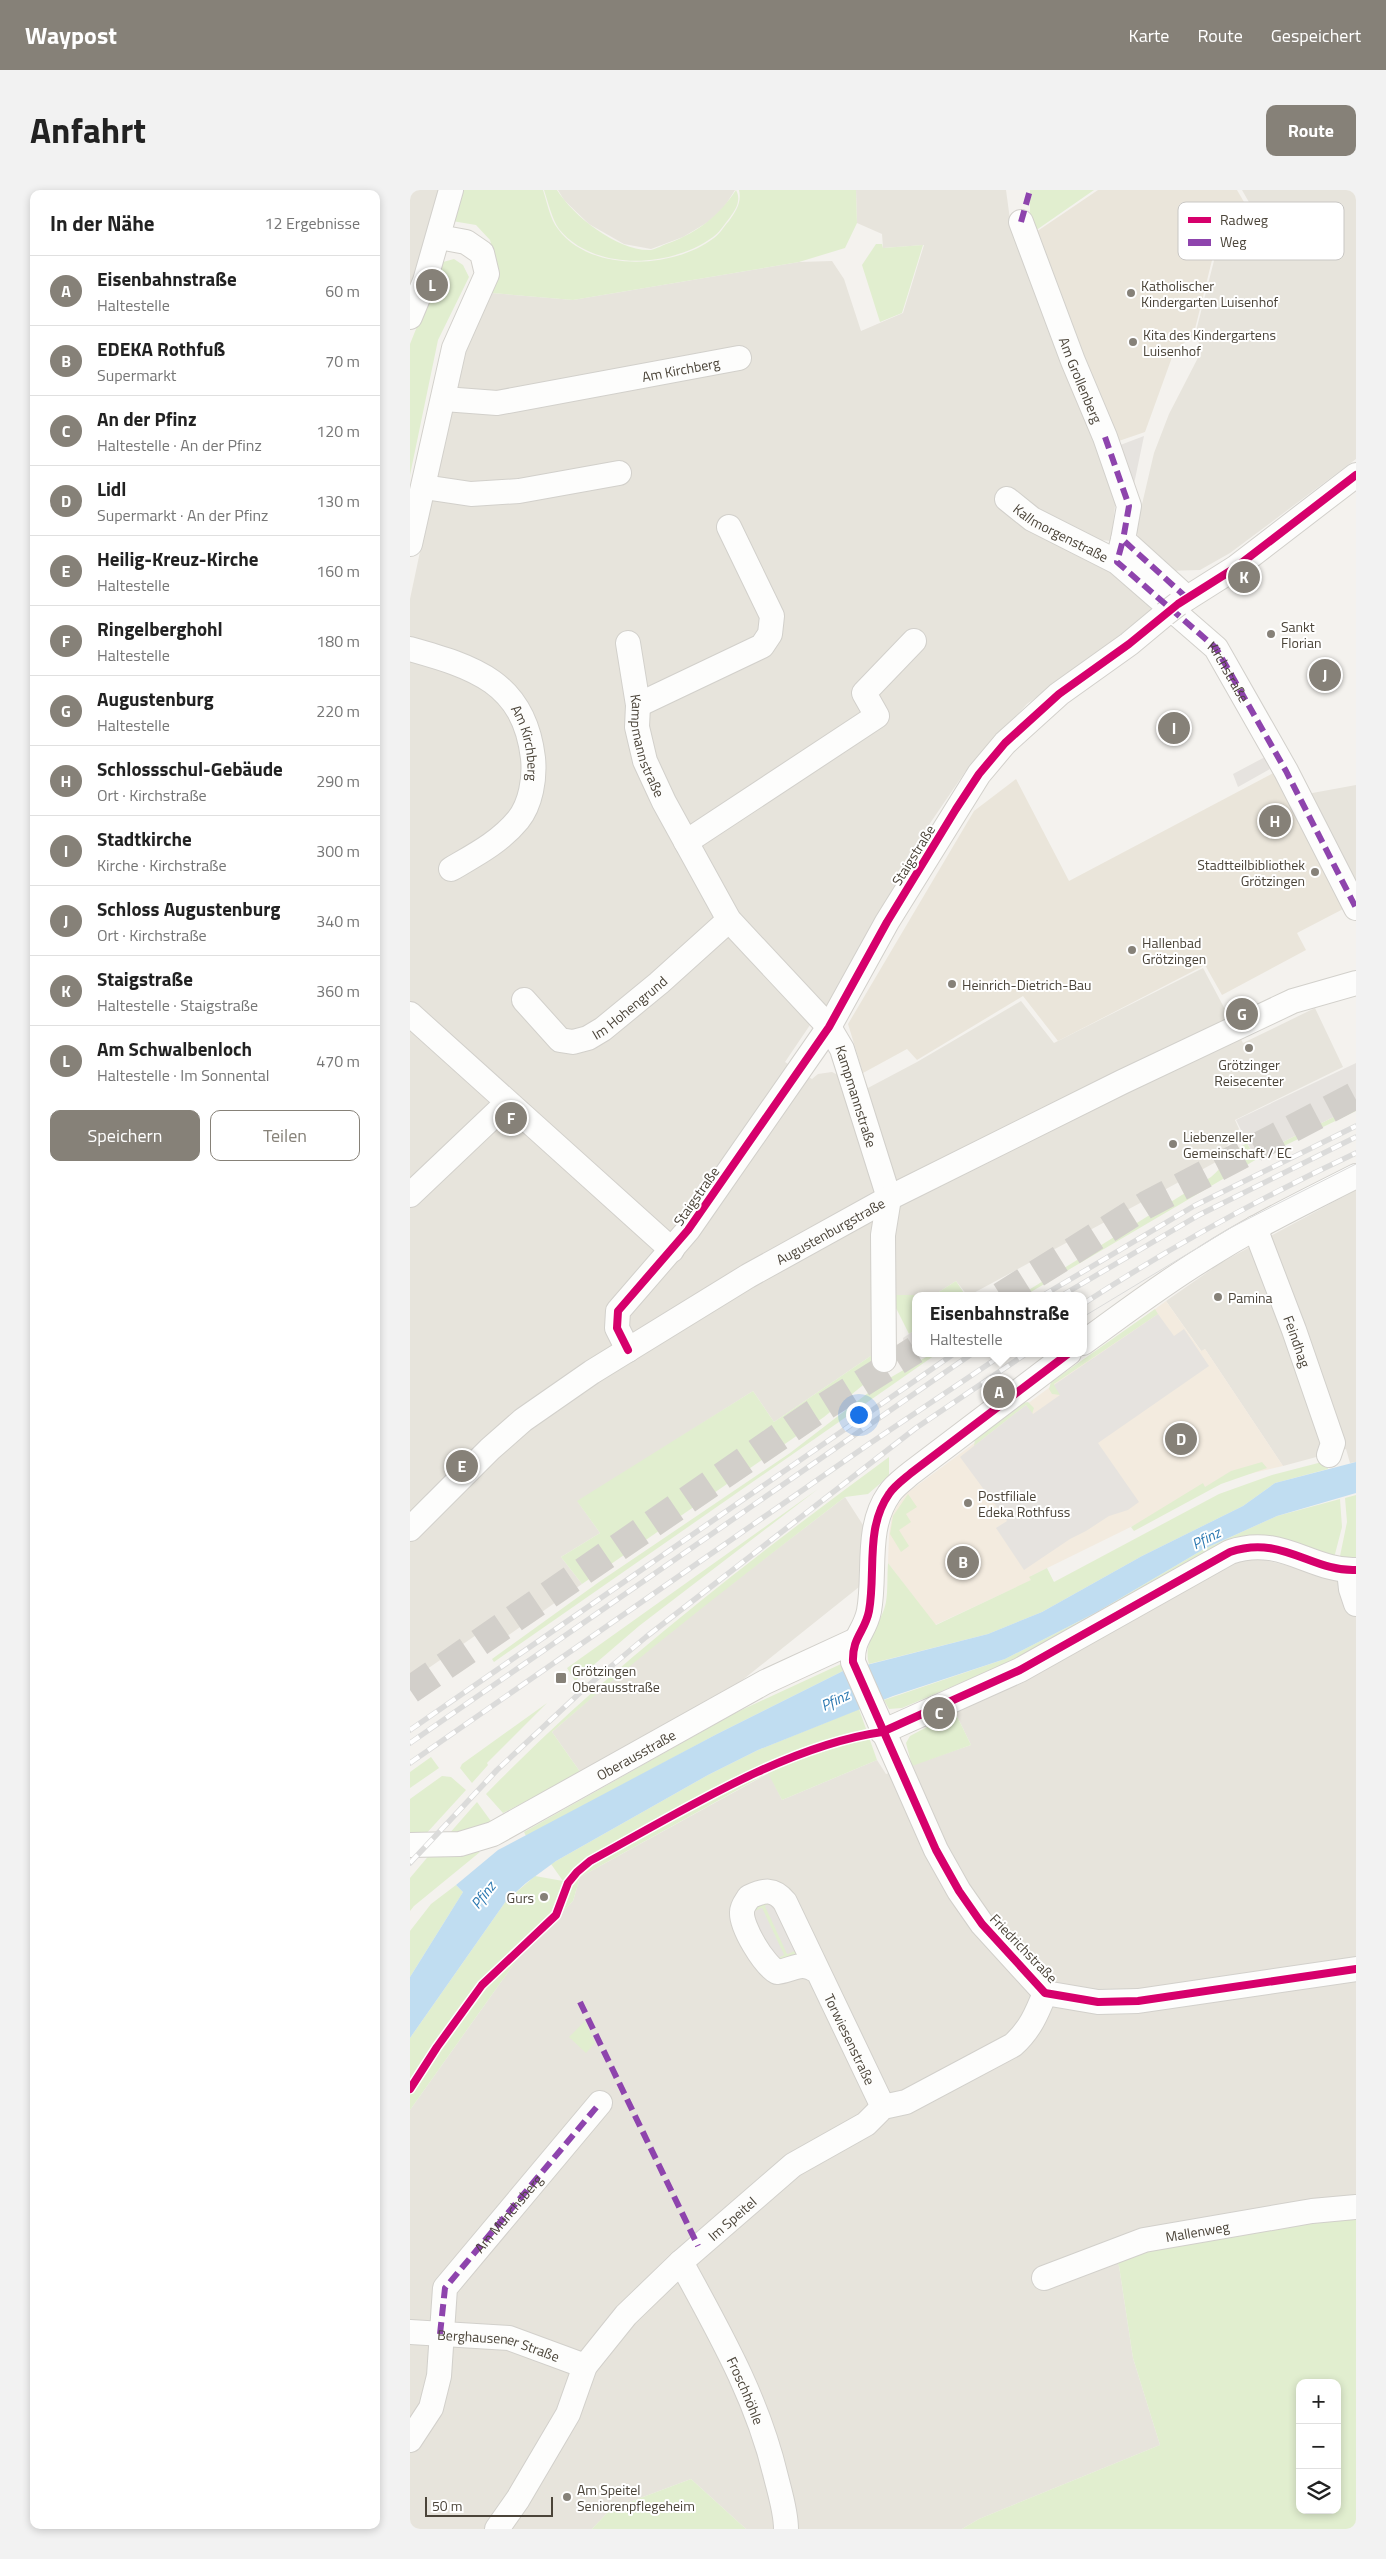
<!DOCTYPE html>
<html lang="de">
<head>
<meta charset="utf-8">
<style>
  body { margin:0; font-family:"Titillium Web",sans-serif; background:#f2f2f2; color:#222 }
  .controls { position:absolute; right:15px; bottom:15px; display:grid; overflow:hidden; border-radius:10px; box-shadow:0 2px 8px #0003 }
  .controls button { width:45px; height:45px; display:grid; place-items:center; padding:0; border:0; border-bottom:1px solid #e0e0e0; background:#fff; color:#222; font:25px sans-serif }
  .scale { position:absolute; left:15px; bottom:12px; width:128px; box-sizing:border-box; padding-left:5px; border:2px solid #4b4439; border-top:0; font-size:14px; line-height:18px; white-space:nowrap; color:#4b4439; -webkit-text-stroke:4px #fff; paint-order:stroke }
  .you { position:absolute; left:448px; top:1224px; width:18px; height:18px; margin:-12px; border:4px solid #fff; border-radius:50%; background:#1a73e8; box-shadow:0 0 0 8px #1a73e833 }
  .badge { display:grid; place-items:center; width:32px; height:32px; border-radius:50%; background:#868178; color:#fff; font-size:16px; font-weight:700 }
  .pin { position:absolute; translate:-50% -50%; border:2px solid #fff; box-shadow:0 1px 5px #0006 }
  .popup { position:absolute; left:502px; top:1102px; width:175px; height:65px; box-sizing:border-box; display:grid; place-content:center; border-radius:10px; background:#fff; filter:drop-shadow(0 1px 4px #0005); font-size:16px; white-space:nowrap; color:#767676 }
  .popup b { font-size:19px; color:#222 }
  .popup::after { content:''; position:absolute; left:50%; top:100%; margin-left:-10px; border:10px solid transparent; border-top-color:#fff }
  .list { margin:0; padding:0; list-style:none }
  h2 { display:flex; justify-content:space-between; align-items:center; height:65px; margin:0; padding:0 20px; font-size:21px }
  h2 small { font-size:16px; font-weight:400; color:#767676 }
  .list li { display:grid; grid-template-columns:32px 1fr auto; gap:15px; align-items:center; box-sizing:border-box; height:70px; padding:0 20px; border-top:1px solid #e0e0e0 }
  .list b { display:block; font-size:19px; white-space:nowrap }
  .list p { margin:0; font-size:16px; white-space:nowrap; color:#767676 }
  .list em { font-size:16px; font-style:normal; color:#767676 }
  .actions { display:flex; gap:10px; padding:15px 20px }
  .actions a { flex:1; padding:11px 0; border:1px solid #868178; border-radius:10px; text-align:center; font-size:18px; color:#868178 }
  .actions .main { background:#868178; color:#fff }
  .icon { flex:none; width:28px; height:28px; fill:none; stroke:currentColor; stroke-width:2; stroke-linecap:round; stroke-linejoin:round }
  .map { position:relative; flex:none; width:946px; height:2339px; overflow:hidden; border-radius:10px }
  header { display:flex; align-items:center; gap:30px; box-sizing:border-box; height:70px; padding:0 25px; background:#868178; color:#fff }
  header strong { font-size:24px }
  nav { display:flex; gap:28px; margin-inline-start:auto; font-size:18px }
  .intro { display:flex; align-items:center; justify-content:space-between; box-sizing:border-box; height:120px; padding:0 30px }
  h1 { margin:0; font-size:35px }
  .button { padding:12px 22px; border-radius:10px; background:#868178; color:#fff; font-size:18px; font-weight:700 }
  main { display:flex; gap:30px; padding:0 30px }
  aside { flex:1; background:#fff; border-radius:10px; box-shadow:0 2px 8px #0003 }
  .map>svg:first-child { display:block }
  .residential { fill:#e7e4dc }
  .commercial { fill:#f3ebdf }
  .education { fill:#eae5da }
  .green { fill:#e1eecf; fill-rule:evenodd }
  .parking { fill:#e6e3df }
  .water { fill:#c0ddf1 }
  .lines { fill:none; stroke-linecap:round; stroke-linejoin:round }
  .highway-tunnel { stroke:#d2cfca; stroke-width:28; stroke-dasharray:28 14; stroke-linecap:butt }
  .minor-casing { stroke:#d2d0cb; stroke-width:26 }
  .minor { stroke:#fdfdfc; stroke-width:24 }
  .tram { stroke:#dbdbda; stroke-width:1 }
  .rail-casing { stroke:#dbdbda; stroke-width:5.5 }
  .rail { stroke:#fff; stroke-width:4; stroke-dasharray:11; stroke-linecap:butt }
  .minor-bridge-casing { stroke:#d2d0cb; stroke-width:26; stroke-linecap:butt }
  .minor-bridge { stroke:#fdfdfc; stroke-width:24 }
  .quiet { stroke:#8e44ad; stroke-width:6; stroke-dasharray:12 6; stroke-linecap:butt }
  .cycleway-casing { stroke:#fff; stroke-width:11 }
  .cycleway { stroke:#d6006c; stroke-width:8 }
  .poi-dot { fill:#868178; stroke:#fff; stroke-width:2 }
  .labels { text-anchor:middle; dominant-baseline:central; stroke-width:4; stroke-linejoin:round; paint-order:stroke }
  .poi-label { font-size:14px; fill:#4b4439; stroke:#fff; text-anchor:start }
  .street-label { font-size:14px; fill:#4b4439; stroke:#fff }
  .water-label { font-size:15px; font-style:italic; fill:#2e7ab2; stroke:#fff }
  .key { fill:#fff; stroke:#c9c7c4; stroke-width:1 }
  .key-label { font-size:14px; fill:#4b4439 }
</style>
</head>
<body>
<header>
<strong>Waypost</strong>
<nav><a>Karte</a><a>Route</a><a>Gespeichert</a></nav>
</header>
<div class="intro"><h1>Anfahrt</h1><a class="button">Route</a></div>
<main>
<aside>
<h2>In der Nähe<small>12 Ergebnisse</small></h2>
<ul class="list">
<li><span class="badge">A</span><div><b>Eisenbahnstraße</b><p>Haltestelle</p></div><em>60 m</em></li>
<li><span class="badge">B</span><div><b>EDEKA Rothfuß</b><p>Supermarkt</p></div><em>70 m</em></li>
<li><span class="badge">C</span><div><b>An der Pfinz</b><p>Haltestelle · An der Pfinz</p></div><em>120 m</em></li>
<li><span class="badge">D</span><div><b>Lidl</b><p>Supermarkt · An der Pfinz</p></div><em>130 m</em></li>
<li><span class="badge">E</span><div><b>Heilig-Kreuz-Kirche</b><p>Haltestelle</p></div><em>160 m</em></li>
<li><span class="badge">F</span><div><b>Ringelberghohl</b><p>Haltestelle</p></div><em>180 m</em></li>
<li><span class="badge">G</span><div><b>Augustenburg</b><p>Haltestelle</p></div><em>220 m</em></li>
<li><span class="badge">H</span><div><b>Schlossschul-Gebäude</b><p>Ort · Kirchstraße</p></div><em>290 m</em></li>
<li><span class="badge">I</span><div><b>Stadtkirche</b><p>Kirche · Kirchstraße</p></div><em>300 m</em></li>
<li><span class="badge">J</span><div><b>Schloss Augustenburg</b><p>Ort · Kirchstraße</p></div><em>340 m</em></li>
<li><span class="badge">K</span><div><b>Staigstraße</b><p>Haltestelle · Staigstraße</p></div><em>360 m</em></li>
<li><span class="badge">L</span><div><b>Am Schwalbenloch</b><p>Haltestelle · Im Sonnental</p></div><em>470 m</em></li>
</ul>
<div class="actions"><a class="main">Speichern</a><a>Teilen</a></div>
</aside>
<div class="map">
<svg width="946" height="2339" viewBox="0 0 946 2339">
  <rect width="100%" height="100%" fill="#f4f2ee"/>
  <!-- residential -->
  <path class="residential" d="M0,0H31L0,101Z
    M148,0H325L313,19L298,32L273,47L241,59L214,54L179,34L154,10Z
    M446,0H596L601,37L707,299L701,351L682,349L700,380L712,392L750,419L617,514L555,582L512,645L419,816L400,835L375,872L402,889L408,884L422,882L428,885L439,908L507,872L611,811L644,853L793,778L833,853L905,818L933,877L825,930L829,939L806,972L558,1106L546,1091L524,1105H469L468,1161L364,1232L343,1201L168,1312L190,1343L151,1367L172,1394L80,1458L69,1443L0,1491V409L55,149L82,103L163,110L389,72L422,71L434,89L451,141L493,123L514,55L473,58L472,44L447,33Z
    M832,0H946V269L820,363L790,380L754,381L729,350L726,340L744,263L759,224L792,160L785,145L807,59L852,35Z
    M946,595V701L897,604Z
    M946,1000V1272L940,1273L936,1259L873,1276L795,1159L792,1162L756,1111L812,1072Z
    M435,1307L453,1335L449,1397L320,1500L171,1583L142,1542L210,1483L277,1428Z
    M834,1367L851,1369L919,1386L946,1390V2027L704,2067L709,2076L723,2168L750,2255L569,2329L552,2339H336L281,2289L201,2319L182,2339H0V1920L108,1768L163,1711L170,1687L359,1583L372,1610L467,1570L476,1584L561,1555L545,1522L646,1474L818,1374Z"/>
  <!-- commercial -->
  <path class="commercial" d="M756,1111L791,1161L795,1159L873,1276L830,1286L798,1299L621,1386L622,1390L525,1435L478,1373L479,1344L482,1326L487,1316L497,1303Z"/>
  <!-- education -->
  <path class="education" d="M688,0H827L848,36L805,58L783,147L765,159L735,242L703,253L626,42Z
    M869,580L937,717L887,743L896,760L812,805L795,775L648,851L613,806L507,870L497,859L453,883L438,834L564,621L606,589L659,691Z"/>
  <!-- green -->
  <path class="green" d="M50,0H133C137,12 140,29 148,39C180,83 264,79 304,48C310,44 314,36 319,31C326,21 332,12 329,0H446L447,33L435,58L389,72L163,110L82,103L88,79L80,50L66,35L42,31Z
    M134,0H147C163,26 209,62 241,60C246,59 253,55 259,53C288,42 309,26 326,0C332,11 325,21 318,30C313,36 309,43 303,47C261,78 184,82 149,39C142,29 138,12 134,0Z
    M620,0H684L625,41L620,28Z
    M466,54H472L473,58L513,55L492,123L470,132L452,75Z
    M44,69L53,75L59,87L28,150L0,285V154L33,72Z
    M946,916V921L847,969L614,1106H609L801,987C814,976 822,961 837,953L844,966Z
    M546,1091L556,1106H505V1140L499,1144L486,1118L484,1105H524Z
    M745,1119L748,1124L644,1194L651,1205L642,1204L639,1199L641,1192Z
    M468,1161L466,1175L458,1191L414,1227L172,1394L151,1367L190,1343L167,1311L343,1201L364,1232Z
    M523,1163H528L84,1472L82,1469L189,1392L380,1263L471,1193Z
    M618,1212L624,1218L622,1224L616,1215L564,1256L565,1249L612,1213Z
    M479,1267V1286L458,1304L435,1307C336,1383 237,1459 142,1542L171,1583L93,1623L76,1604C198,1478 338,1371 479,1267Z
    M916,1271L918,1279L865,1293L833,1316L732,1366L632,1422L578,1444L459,1474C452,1452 472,1433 476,1412C478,1400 477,1386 478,1373L526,1435L621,1390L619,1387L637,1378L644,1392L809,1304L862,1285Z
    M852,1272L857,1278L811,1294L724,1341L721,1337L793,1293L795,1297L821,1281Z
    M408,1299L229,1436L165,1491L157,1478Z
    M498,1304L507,1317L496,1324L501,1332L489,1340L499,1356L491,1362L480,1344L483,1326Z
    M946,1305V1373L929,1371L937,1332L935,1308Z
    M930,1309L932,1337L924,1368L845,1345L821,1352L614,1466L492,1518L479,1519L474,1510L595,1469L687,1422L794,1359L867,1326Z
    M431,1474L433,1481L307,1544L127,1641L116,1646L114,1642L325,1523Z
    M137,1513L77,1573L78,1575L62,1593L50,1578L52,1574Z
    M449,1519L467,1570L372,1610L358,1583L170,1687L163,1711L108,1768L0,1920V1848L96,1711L125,1686L153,1691L141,1674L146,1671L298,1585L348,1560Z
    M545,1522L561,1555L502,1576L496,1553L500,1546Z
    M21,1567L29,1578L0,1598V1582Z
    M32,1586L41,1587L56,1600L14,1646H0V1609Z
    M67,1612L83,1634L38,1645Z
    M70,1662L4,1716L0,1721V1688L21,1663Z
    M46,1695L53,1702L0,1787V1741L21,1714Z
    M365,1711L355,1716L378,1764L388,1759L387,1764L381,1771L363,1770L374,1765L352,1718L341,1723L343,1712Z
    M175,1831L185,1853L176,1863L159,1847Z
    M946,2027V2339H552L569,2329L750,2255L723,2168L709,2076L703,2067L874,2034ZM890,2193H927V2320H890Z
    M281,2289L336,2339H182L201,2319Z"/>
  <!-- parking -->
  <path class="parking" d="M734,246L724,294L705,257Z
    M855,567L860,579L828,597L823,584Z
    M946,873V916L844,966L826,930Z
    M748,1124L764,1146L774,1139L799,1176L688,1253L729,1312L718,1320L699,1326L676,1341L660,1349L614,1380L586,1338L597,1331L550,1267L616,1215L623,1224L650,1205L644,1195Z
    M505,1140L506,1163L495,1170L493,1148Z
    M365,1711L388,1759L377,1764L355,1716Z
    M352,1718L374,1765L363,1770L341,1723Z"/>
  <!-- water -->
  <path class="water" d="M946,1272V1303L867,1326L794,1359L687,1422L595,1469L483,1506L348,1560L298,1585L146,1671L116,1693L96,1711L0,1848V1787L53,1702L46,1695L88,1660L307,1544L433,1481L578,1444L632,1422L732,1366L833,1316L865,1293Z"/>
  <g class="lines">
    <!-- highway-tunnel -->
    <path class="highway-tunnel" d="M591,1106L736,1015L946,905
      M0,1500L404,1223L505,1160"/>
    <!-- minor casing -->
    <g class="minor-casing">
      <g id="minor">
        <path id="s1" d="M611,32L663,171L695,247L719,316L713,350"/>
        <path d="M0,127L15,91L41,0"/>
        <path id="s2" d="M34,209L87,213L329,168"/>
        <path d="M14,297L61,304L109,301L209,283"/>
        <path id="s3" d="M597,309L622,329L707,372L806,458L876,581L946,718"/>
        <path d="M0,354L44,158L77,84L72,63L56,52L29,47"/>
        <path d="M709,365L713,350L777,408"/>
        <path d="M768,414L825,378L946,285"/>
        <path id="s4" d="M218,453L228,515L227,537L235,571L254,612L319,730L419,837L432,859L479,1008L473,1045L474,1170"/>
        <path id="s5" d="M0,459C64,477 114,492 123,568C125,588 121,614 108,630C90,652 65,665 41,679"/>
        <path d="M228,515L352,456L360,444L362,426L319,337"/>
        <path d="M276,652L467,526L454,503L504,451"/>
        <path id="s6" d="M114,810L150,850L163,852L178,848L193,839L249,793L319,730"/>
        <path d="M0,824L262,1060"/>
        <path d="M0,1005L97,913"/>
        <path id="s7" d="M845,1038L884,1140L923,1253L919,1265"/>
        <path d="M673,1153C713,1124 752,1094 795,1068C843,1037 895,1012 946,986"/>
        <path d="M218,1160L207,1138L208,1121L278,1040L419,837L477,732L569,584L595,553L649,504L719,454L755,424"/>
        <path d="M659,1163L501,1283C494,1289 484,1296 479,1304C455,1338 466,1383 459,1421C455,1442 442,1447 443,1472L526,1660L549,1701L572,1734L635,1803L688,1812L728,1811L946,1779"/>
        <path id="s8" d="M0,1339L80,1259L113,1230L182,1182L338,1086L479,1008L712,892L883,811L946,793"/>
        <path d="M939,1381L941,1399L946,1414"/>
        <path d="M472,1542L610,1480L820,1362C871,1344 902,1382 946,1380"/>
        <path id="s9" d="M0,1655L50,1654L83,1644L355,1492L444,1451"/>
        <path id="s10" d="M407,1781C389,1770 385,1780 367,1782C354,1775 331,1737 332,1722C332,1716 336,1712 339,1707C354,1700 364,1698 375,1712L473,1917"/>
        <path id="s11" d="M271,2072C309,2142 347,2207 366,2287C370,2303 376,2322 376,2339"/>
        <path id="s12" d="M634,2088L734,2050L902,2021L946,2017"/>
        <path id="s13" d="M0,2142L99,2148L175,2176"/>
        <path d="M0,2250L21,2218L29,2186L35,2098L190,1913"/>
        <path id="s14" d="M87,2339L108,2309L158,2224L175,2176L216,2125L271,2072L383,1975L456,1934L473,1917L496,1912L603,1855C620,1840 627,1823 635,1803"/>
      </g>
    </g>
    <!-- minor -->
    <use href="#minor" class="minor"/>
    <!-- tram -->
    <path class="tram" d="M673,1127L822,1037L946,974"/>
    <!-- rail casing -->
    <g class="rail-casing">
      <path id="rail" d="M632,1106L784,1016L946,936
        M651,1106L789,1025L946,947
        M673,1114C760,1057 852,1007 946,963
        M0,1540L545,1163
        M0,1553L563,1163
        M0,1573L459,1254L595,1163
        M0,1673L87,1580L174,1499L236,1447L506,1238L617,1163"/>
    </g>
    <!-- rail -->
    <use href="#rail" class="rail"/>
    <!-- minor-bridge casing -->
    <g class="minor-bridge-casing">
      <path id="minor-bridge" d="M755,424L768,414"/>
    </g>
    <!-- minor-bridge -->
    <use href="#minor-bridge" class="minor-bridge"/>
    <!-- quiet -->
    <g class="quiet">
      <path d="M611,32L620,0"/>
      <path d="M695,247L719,316L713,350"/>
      <path d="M777,408L713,350L707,372L806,458L876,581L946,718"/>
      <path d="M170,1812L288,2056"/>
      <path id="s15" d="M30,2144L35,2098L190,1913"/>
    </g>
    <!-- cycleway casing -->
    <g class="cycleway-casing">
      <path id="cycleway" d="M218,1160L207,1138L208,1121L278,1040L419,837L477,732L546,619L569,584L595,553L649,504L719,454L768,414L825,378L946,285
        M659,1163L501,1283C494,1289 484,1296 479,1304C455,1338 466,1383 459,1421C455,1442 442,1447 443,1472L526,1660L549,1701L572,1734L635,1803L688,1812L728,1811L946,1779
        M0,1899L27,1857L72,1795L146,1725L158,1693L167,1682L180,1671C267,1624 374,1556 472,1542L610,1480L820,1362C871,1344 902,1382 946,1380"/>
    </g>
    <!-- cycleway -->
    <use href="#cycleway" class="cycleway"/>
  </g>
  <!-- markers -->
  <g class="poi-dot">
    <circle cx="721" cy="103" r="5"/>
    <circle cx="723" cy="152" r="5"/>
    <circle cx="861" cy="444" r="5"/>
    <circle cx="905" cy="682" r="5"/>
    <circle cx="722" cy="760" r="5"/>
    <circle cx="542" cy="794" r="5"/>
    <circle cx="839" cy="858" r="5"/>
    <circle cx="763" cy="954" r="5"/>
    <circle cx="808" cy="1107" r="5"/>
    <circle cx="558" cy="1313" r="5"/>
    <rect x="145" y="1482" width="12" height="12" rx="2.5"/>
    <circle cx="134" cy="1707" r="5"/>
    <circle cx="157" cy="2307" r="5"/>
  </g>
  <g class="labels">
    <!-- poi labels -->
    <g class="poi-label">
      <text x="731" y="95">Katholischer<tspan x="731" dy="16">Kindergarten Luisenhof</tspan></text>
      <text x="733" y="144">Kita des Kindergartens<tspan x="733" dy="16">Luisenhof</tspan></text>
      <text x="871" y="436">Sankt<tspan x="871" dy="16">Florian</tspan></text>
      <text x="895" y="674" text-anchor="end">Stadtteilbibliothek<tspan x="895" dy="16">Grötzingen</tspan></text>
      <text x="732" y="752">Hallenbad<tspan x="732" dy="16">Grötzingen</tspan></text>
      <text x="552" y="794">Heinrich-Dietrich-Bau</text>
      <text x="839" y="874" text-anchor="middle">Grötzinger<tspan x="839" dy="16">Reisecenter</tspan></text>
      <text x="773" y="946">Liebenzeller<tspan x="773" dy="16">Gemeinschaft / EC</tspan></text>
      <text x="818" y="1107">Pamina</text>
      <text x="568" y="1305">Postfiliale<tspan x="568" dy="16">Edeka Rothfuss</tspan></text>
      <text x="162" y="1480">Grötzingen<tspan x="162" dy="16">Oberausstraße</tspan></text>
      <text x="124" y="1707" text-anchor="end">Gurs</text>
      <text x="167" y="2299">Am Speitel<tspan x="167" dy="16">Seniorenpflegeheim</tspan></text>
    </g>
    <!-- street labels -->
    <g class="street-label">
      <text stroke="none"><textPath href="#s2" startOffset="240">Am Kirchberg</textPath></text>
      <text stroke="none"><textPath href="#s1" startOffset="169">Am Grollenberg</textPath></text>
      <text stroke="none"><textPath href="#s3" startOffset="64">Kallmorgenstraße</textPath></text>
      <text stroke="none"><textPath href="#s3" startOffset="285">Kirchstraße</textPath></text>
      <text stroke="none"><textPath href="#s5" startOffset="162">Am Kirchberg</textPath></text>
      <text stroke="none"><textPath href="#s4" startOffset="105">Kampmannstraße</textPath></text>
      <text transform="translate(503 665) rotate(-58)">Staigstraße</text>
      <text stroke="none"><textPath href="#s6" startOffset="134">Im Hohengrund</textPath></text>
      <text stroke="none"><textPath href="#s4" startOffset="521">Kampmannstraße</textPath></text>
      <text transform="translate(286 1006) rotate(-55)">Staigstraße</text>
      <text stroke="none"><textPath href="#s8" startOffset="518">Augustenburgstraße</textPath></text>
      <text stroke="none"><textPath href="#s7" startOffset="121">Feindhag</textPath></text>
      <text stroke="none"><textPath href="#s9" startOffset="248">Oberausstraße</textPath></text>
      <text transform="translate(614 1758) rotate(46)">Friedrichstraße</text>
      <text stroke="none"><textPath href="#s10" startOffset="322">Torwiesenstraße</textPath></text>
      <text stroke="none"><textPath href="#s15" startOffset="144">Am Münchsberg</textPath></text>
      <text stroke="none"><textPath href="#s14" startOffset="395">Im Speitel</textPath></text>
      <text stroke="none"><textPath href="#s12" startOffset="161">Mallenweg</textPath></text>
      <text stroke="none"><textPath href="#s13" startOffset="90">Berghausener Straße</textPath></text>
      <text stroke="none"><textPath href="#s11" startOffset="144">Froschhöhle</textPath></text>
    </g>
    <!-- water labels -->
    <g class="water-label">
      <text transform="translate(796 1348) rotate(-27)">Pfinz</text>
      <text transform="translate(425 1510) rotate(-25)">Pfinz</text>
      <text transform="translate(73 1705) rotate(-52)">Pfinz</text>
    </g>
  </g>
  <!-- legend -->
  <rect x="768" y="12" width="166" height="58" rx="8" class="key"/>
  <rect x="778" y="27" width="23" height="6" fill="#d6006c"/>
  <rect x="778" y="49" width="23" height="7" fill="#8e44ad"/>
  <g class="key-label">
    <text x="810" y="35">Radweg</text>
    <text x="810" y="57">Weg</text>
  </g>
</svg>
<div class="controls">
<button>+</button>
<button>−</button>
<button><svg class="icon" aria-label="layers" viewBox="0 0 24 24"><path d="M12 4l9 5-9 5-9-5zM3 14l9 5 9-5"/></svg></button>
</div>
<div class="scale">50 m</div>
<div class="you"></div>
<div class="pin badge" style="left:589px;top:1202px">A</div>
<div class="popup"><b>Eisenbahnstraße</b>Haltestelle</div>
<div class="pin badge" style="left:553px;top:1372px">B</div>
<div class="pin badge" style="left:529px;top:1523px">C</div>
<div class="pin badge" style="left:771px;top:1249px">D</div>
<div class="pin badge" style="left:52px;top:1276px">E</div>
<div class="pin badge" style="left:101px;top:928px">F</div>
<div class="pin badge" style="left:832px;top:824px">G</div>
<div class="pin badge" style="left:865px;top:631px">H</div>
<div class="pin badge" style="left:764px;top:538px">I</div>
<div class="pin badge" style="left:915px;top:485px">J</div>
<div class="pin badge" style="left:834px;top:387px">K</div>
<div class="pin badge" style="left:22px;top:95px">L</div>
</div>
</main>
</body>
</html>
